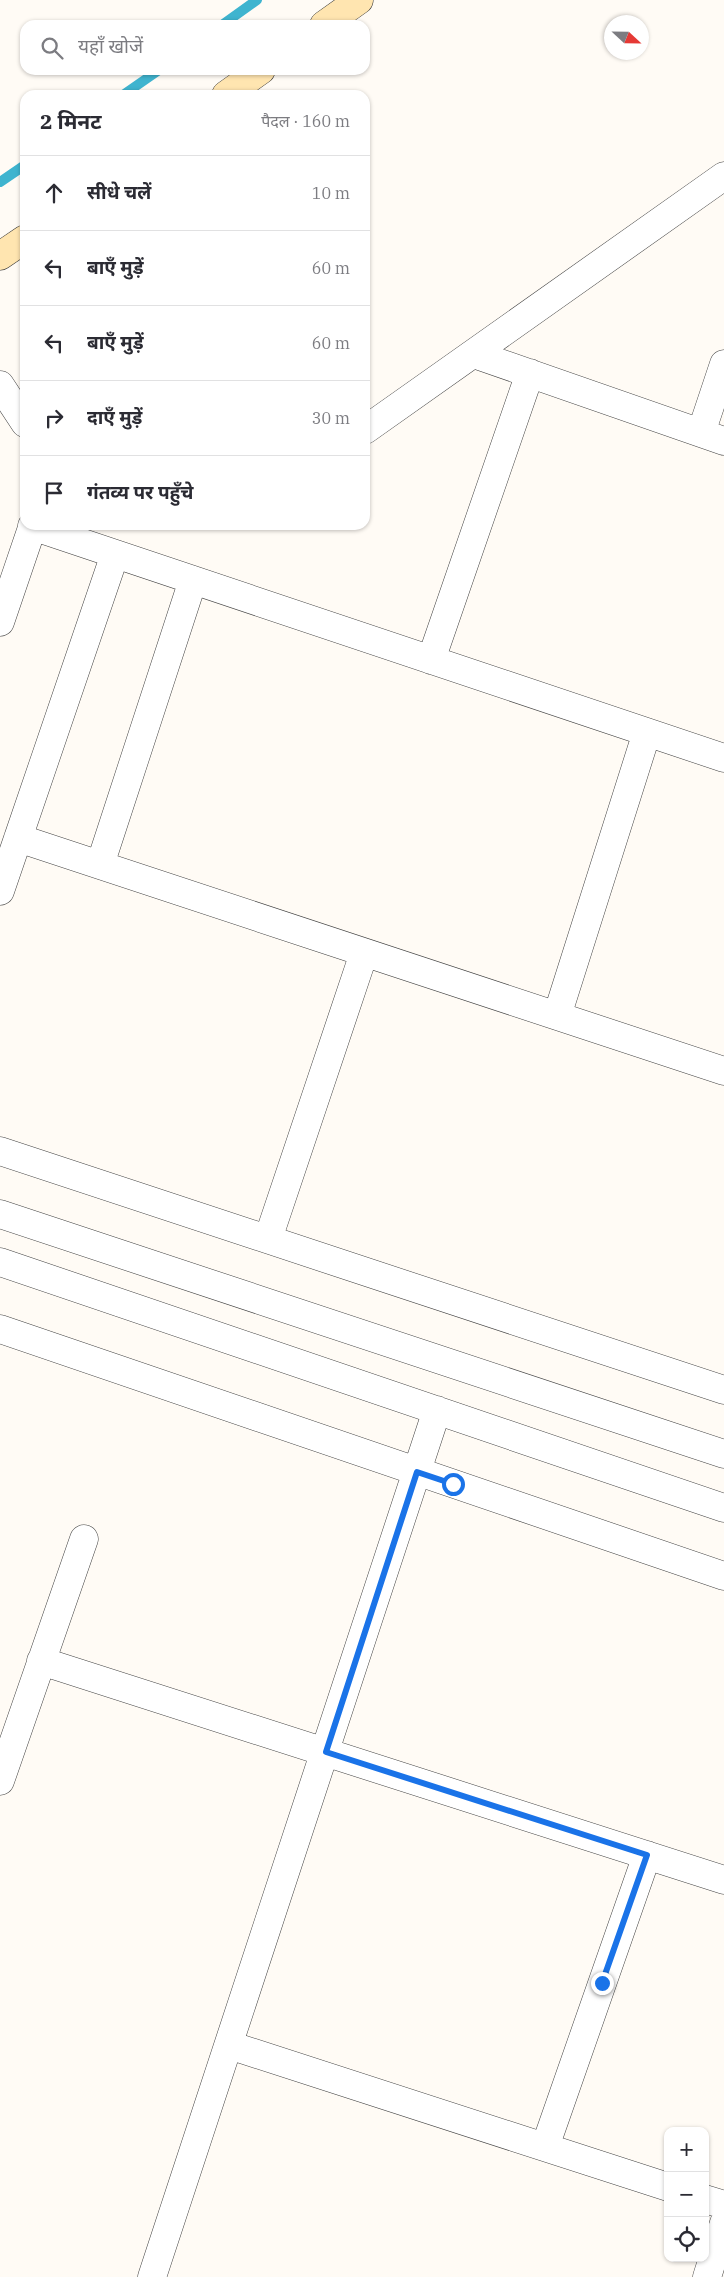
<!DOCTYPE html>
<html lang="hi">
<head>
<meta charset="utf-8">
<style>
  body { margin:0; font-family:"IBM Plex Serif","Noto Sans Devanagari",serif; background:#f2f2f3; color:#2b2b33 }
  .controls { position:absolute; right:15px; bottom:15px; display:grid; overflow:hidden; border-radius:10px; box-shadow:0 1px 4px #0004 }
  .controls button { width:45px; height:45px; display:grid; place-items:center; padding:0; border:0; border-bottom:1px solid #e1e1e2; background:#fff; color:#2b2b33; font:25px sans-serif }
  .compass { position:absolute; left:604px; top:15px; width:45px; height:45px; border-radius:50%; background:#fff; box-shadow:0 1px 4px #0004; rotate:112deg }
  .stop { position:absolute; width:15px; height:15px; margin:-11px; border:4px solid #1a73e8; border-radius:50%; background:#fff }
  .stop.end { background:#1a73e8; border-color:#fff; box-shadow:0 1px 5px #0008 }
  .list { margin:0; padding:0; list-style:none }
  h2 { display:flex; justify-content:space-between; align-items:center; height:65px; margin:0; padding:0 20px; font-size:21px }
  h2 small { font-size:16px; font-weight:400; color:#7c7c81 }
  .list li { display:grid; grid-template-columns:32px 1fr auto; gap:15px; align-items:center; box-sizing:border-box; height:75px; padding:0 20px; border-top:1px solid #e1e1e2 }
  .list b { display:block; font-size:19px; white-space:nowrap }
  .list em { font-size:16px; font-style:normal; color:#7c7c81 }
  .icon { flex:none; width:28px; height:28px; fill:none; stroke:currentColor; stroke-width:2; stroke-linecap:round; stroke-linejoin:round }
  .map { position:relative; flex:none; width:724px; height:2277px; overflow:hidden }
  .search { position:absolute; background:#fff; box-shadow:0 1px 4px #0004; left:20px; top:20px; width:350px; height:55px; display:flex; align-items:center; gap:12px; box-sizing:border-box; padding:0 18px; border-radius:15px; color:#7c7c81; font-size:19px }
  .panel { position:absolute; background:#fff; box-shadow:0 1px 4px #0004; left:20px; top:90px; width:350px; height:440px; border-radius:15px }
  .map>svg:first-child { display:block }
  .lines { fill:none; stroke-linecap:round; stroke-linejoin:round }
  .stream { stroke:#3fb4cf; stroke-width:10 }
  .street-casing { stroke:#444; stroke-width:29 }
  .secondary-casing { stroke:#333; stroke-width:29 }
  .street { stroke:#fff; stroke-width:28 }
  .secondary { stroke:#ffe5b0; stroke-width:28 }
  .route { stroke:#1a73e8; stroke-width:6 }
</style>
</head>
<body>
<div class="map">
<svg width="724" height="2277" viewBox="0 0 724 2277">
  <rect width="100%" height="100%" fill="#fffbf5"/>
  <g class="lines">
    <!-- stream -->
    <path class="stream" d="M222,25L257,0
      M123,95L159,70
      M0,182L25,165"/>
    <!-- street casing -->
    <g class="street-casing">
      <path id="street" d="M474,354L724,441
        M0,385L25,423
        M365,430L724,176
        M701,433L724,364
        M32,526L724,758
        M0,622L33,525
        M431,660L530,373
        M18,838L724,1071
        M100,865L193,580
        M0,891L115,554
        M557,1016L647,732
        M0,1151L724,1390
        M0,1214L724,1454
        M268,1239L364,953
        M0,1262L724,1508
        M0,1329L724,1576
        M41,1661L724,1880
        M0,1781L84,1539
        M229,2045L668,2187
        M545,2147L647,1855
        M705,2199L724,2205
        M152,2277L437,1410
        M707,2277L724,2223"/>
    </g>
    <!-- secondary casing -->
    <g class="secondary-casing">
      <path id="secondary" d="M324,25L359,0
        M226,95L261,70
        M0,256L25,239"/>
    </g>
    <!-- street -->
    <use href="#street" class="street"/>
    <!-- secondary -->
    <use href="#secondary" class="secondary"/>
  </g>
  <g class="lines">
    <!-- route -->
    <path class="route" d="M453,1484L417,1472L326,1752L647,1855L602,1983"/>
  </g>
</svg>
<div class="controls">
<button>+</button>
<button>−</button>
<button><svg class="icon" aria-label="locate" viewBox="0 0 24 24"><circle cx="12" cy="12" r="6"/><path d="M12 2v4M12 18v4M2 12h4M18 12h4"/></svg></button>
</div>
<svg class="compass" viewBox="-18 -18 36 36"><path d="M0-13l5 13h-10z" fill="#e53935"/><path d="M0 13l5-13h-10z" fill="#7c7c81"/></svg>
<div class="stop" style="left:453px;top:1484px"></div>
<div class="stop end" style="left:602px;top:1983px"></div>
<div class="search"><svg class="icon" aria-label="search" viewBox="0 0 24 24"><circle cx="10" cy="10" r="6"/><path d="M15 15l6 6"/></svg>यहाँ खोजें</div>
<section class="panel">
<h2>2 मिनट<small>पैदल · 160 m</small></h2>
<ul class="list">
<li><svg class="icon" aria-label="ahead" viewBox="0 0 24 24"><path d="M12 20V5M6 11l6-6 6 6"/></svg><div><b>सीधे चलें</b></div><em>10 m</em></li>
<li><svg class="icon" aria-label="left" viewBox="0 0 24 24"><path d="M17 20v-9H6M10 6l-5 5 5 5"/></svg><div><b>बाएँ मुड़ें</b></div><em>60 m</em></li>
<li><svg class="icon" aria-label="left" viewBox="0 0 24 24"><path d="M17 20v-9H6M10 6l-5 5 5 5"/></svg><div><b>बाएँ मुड़ें</b></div><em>60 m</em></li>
<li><svg class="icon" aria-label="right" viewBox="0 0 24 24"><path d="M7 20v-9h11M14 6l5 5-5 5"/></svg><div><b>दाएँ मुड़ें</b></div><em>30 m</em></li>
<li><svg class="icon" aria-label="arrive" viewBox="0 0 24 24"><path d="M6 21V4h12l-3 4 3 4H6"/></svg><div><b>गंतव्य पर पहुँचे</b></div></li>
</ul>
</section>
</div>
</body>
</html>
